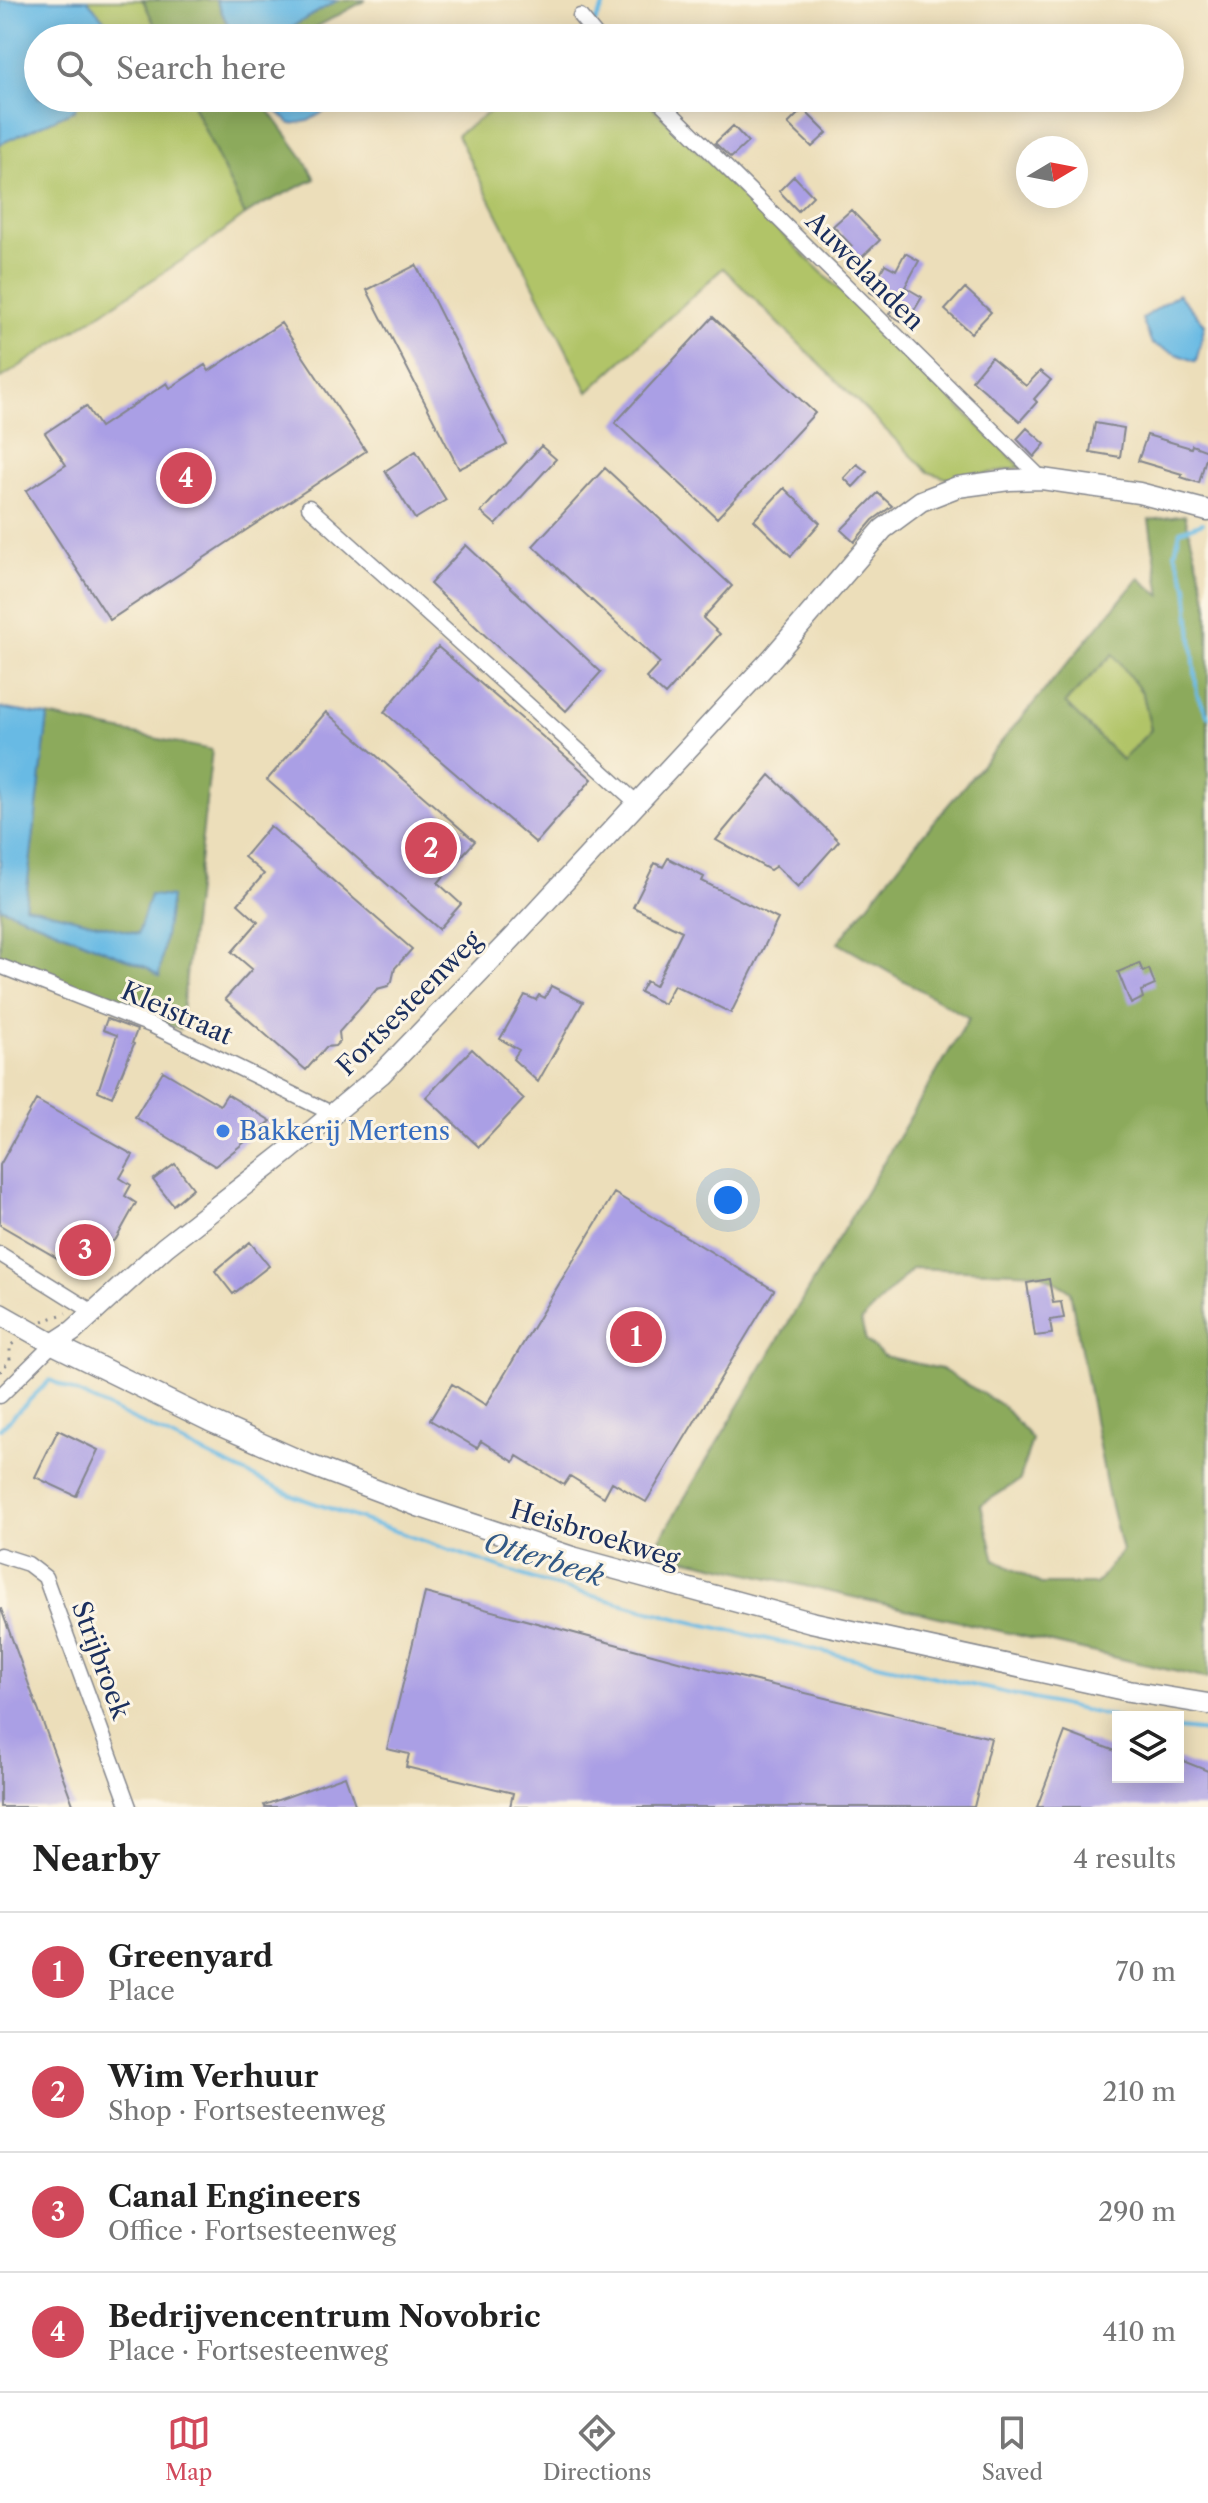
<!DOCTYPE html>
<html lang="en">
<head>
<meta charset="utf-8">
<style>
  body { margin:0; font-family:"Libre Caslon Text",serif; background:#f2f2f2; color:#222 }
  .controls { position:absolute; right:24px; bottom:24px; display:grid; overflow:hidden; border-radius:0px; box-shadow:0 4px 20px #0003 }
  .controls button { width:72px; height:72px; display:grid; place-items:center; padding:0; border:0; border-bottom:2px solid #e0e0e0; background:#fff; color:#222; font:40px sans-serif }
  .compass { position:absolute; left:1016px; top:136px; width:72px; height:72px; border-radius:50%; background:#fff; box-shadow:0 4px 20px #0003; rotate:80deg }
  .you { position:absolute; left:728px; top:1200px; width:28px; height:28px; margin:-20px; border:6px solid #fff; border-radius:50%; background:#1a73e8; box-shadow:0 0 0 12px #1a73e833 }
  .badge { display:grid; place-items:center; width:52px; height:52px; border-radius:50%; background:#d1495b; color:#fff; font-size:26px; font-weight:700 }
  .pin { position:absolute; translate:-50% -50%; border:4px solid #fff; box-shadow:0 2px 8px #0006 }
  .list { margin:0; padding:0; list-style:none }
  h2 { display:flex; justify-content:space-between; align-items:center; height:104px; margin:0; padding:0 32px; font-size:34px }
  h2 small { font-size:26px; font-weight:400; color:#767676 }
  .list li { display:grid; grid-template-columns:52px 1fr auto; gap:24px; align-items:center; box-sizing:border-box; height:120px; padding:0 32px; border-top:2px solid #e0e0e0 }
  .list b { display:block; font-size:30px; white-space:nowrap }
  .list p { margin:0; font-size:26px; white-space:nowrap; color:#767676 }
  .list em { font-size:26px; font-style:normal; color:#767676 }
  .icon { flex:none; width:44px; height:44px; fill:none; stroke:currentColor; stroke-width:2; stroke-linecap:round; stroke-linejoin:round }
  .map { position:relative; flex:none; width:1208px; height:1807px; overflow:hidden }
  .search { position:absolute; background:#fff; box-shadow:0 4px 20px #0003; left:24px; right:24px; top:24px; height:88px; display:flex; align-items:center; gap:20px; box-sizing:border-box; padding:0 28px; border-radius:44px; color:#767676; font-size:30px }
  .sheet { height:584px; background:#fff }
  nav { display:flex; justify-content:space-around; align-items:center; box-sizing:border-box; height:112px; border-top:2px solid #e0e0e0; background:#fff; font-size:22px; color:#767676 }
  nav a { display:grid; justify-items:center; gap:4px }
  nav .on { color:#d1495b }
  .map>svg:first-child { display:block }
  .green { fill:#b1c467; stroke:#667a62; stroke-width:2 }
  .forest { fill:#8caa5c; stroke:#546c5d; stroke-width:2; fill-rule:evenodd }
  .water { fill:#68bae4; stroke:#4274a1; stroke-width:2 }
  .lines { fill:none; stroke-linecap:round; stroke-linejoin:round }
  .stream { stroke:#68bae4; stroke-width:4 }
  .building { fill:#aa9fe5 }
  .street-casing { stroke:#84868c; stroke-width:17 }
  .secondary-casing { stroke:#84868c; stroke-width:23 }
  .path { stroke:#84868c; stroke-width:3; stroke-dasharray:2 6; stroke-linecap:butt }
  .street { stroke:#fff; stroke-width:14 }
  .secondary { stroke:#fff; stroke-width:20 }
  .shop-dot { fill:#3f7fe0; stroke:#fcf5e5; stroke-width:3 }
  .labels { text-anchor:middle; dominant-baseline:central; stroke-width:6; stroke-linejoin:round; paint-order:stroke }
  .street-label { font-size:26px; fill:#1b2f5e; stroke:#fcf5e5 }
  .shop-label { font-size:26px; fill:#366cbe; stroke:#fcf5e5; text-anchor:start }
  .water-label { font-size:28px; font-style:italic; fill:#325986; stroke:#fcf5e5 }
</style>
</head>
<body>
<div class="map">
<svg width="1208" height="1807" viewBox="0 0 1208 1807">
  <rect width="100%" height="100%" fill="#fcf5e5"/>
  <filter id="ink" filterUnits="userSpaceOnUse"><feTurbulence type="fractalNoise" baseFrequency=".0125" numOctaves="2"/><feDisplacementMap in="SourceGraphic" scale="16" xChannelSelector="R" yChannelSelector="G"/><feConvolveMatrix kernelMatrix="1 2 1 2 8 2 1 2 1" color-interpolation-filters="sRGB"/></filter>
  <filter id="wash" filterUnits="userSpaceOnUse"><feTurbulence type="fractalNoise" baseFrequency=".006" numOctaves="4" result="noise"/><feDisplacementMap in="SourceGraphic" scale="32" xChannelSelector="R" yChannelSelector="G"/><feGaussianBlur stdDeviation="1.8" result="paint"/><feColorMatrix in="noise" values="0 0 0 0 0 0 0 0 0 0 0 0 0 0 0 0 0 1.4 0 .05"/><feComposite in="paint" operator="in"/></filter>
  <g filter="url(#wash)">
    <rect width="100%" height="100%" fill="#ecdeba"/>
    <!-- green -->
    <path class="green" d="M87,0H143L161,38H103L108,24Z
      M79,98H190L245,215L201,248L0,379V144L74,110Z
      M509,98H643L1021,467L952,480L928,472L723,268L588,392L457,135Z
      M1113,653L1143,694L1151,730L1122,760L1065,703Z"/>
    <!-- forest -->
    <path class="forest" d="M143,0H216L234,38H161Z
      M338,0H366L296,38H272Z
      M190,98H264L267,108L304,159L315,179L261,205L245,215Z
      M1185,515L1208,604V1679L653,1551L969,1018L838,943L917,842L1139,578L1161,596L1149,520ZM1113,654L1143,694L1151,730L1122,760L1065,703ZM913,1268L1040,1273L1070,1291L1108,1494L1122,1551L1096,1584H1041L995,1560L981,1505L1020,1480L1032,1439L1003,1406L941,1369L884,1356L866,1341L861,1321Z
      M48,716L212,750L180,1029L0,962V907L146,967L159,975L139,934L25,906Z"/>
    <!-- water -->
    <path class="water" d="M0,0H87L108,24L103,38H38V98H79L75,110L0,144Z
      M216,0H338L272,38H234Z
      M271,98H347L308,121L291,124L273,108Z
      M1178,294L1205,324L1196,362L1152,344L1142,319Z
      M0,708L48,716L25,906L138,934L150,895L171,897L159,976L146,967L0,907Z"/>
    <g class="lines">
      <!-- stream -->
      <path class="stream" d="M594,24L607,0
        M1203,523L1180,531L1175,553L1187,586L1197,694L1208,716
        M0,1429L50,1380L294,1496L545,1583L683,1620L1118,1718
        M1178,1729L1208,1732"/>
    </g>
    <g id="blocks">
      <!-- building -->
      <path class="building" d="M803,109L827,133L812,147L788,124Z
        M733,126L748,142L731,158L715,143Z
        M794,176L813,196L798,211L779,191Z
        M851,210L880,240L857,262L846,251L852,246L833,226Z
        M905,253L919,261L905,287L922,297L906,324L889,314L894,306L870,292L885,264L896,270Z
        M416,265L507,445L459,469L367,290Z
        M965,288L991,312L971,333L945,310Z
        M713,317L815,413L717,518L615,423Z
        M281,323L366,451L110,620L26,491L66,465L45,433L86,406L100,427L167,383L170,388L205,365L209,371Z
        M991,357L1026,386L1040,371L1051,380L1034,399L1037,402L1020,421L972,380Z
        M1095,423L1124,428L1120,457L1090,452Z
        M1027,428L1045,444L1034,457L1017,439Z
        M1147,435L1191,448L1192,445L1208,451L1199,483L1181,477L1182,474L1138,461Z
        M541,446L556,459L496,525L481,512Z
        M416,451L446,500L415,519L385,471Z
        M857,464L867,472L853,487L844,478Z
        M605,468L732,586L703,618L720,634L665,695L646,678L660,663L533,546Z
        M784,488L820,523L791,556L754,520Z
        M878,493L892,506L873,520L854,542L841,530Z
        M466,545L601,672L566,711L430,584Z
        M438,647L592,779L536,843L384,712Z
        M326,712L475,841L438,883L461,904L439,929L267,780Z
        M770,775L839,841L798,887L776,866L770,870L716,840Z
        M270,826L412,949L395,968L392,981L388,986L377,989L339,1032L340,1041L335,1046L326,1047L306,1070L225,999L252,969L232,952L258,922L238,904L264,874L244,857Z
        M668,858L704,877L702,881L778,919L731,1013L674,985L664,1004L640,992L646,981L655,986L682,931L633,907L655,863L663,867Z
        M1139,963L1143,972L1149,969L1155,985L1141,991L1143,998L1131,1004L1118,972Z
        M551,986L583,1002L538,1082L513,1059L519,1050L500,1039L525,995L536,1000L539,995L545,998Z
        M107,1019L137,1030L132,1043L134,1044L112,1097L98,1091L117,1035L103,1030Z
        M472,1049L524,1099L479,1147L426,1097Z
        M163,1071L220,1105L227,1094L271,1121L215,1166L135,1117Z
        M36,1100L133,1155L120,1178L131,1185L125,1196L136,1203L116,1239L94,1253L89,1250L84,1260L64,1249L59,1259L0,1225V1165Z
        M175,1164L193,1188L173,1205L153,1180Z
        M614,1193L774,1290L646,1502L612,1482L604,1497L570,1476L564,1485L517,1456L514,1462L481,1441L477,1448L430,1420L452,1384L486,1405Z
        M250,1242L269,1266L233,1294L215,1271Z
        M1049,1279L1053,1303L1061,1302L1064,1318L1050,1320L1052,1334L1035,1336L1027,1283Z
        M58,1430L98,1450L76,1496L35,1477Z
        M425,1593L723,1673L991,1738L974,1807H510L513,1793L406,1767L409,1754L387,1749Z
        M0,1609H1L74,1807H0Z
        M1065,1732L1118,1752V1777H1178V1759L1208,1771V1807H1037Z
        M345,1776L356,1807H265L264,1805Z"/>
    </g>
  </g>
  <g filter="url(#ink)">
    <use href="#blocks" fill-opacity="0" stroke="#84868c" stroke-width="2"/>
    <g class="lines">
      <!-- street casing -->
      <g class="street-casing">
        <path id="street" d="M580,16L598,38
          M656,98L1042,479
          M309,507L637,803
          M0,966L153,1026L331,1113
          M0,1254L93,1312
          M0,1396L53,1344
          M0,1555L28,1564L45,1577L129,1807"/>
      </g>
      <!-- secondary casing -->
      <g class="secondary-casing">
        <path id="secondary" d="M0,1314L53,1344L210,1421L307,1464L418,1506L572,1557L811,1622L1129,1691L1208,1704
          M53,1344L73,1331L165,1247L288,1151L381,1074L512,938L773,657L883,529L921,501L957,487L1009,480L1042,479L1139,493L1208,511"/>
      </g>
      <!-- path -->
      <path class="path" d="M43,1321L66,1313
        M0,1372L10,1360V1346L15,1342"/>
      <!-- street -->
      <use href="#street" class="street"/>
      <!-- secondary -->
      <use href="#secondary" class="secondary"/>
    </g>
  </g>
  <!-- markers -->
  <circle class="shop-dot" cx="223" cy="1131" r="8"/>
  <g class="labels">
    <!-- street labels -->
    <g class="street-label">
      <text transform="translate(865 271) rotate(45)">Auwelanden</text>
      <text transform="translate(409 1003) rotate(-45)">Fortsesteenweg</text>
      <text transform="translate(177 1013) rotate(24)">Kleistraat</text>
      <text transform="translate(595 1534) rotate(17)">Heisbroekweg</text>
      <text transform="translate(101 1660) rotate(70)">Strijbroek</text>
    </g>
    <!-- shop labels -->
    <g class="shop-label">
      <text x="239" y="1131">Bakkerij Mertens</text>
    </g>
    <!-- water labels -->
    <g class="water-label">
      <text transform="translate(544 1559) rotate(17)">Otterbeek</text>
    </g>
  </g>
</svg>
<div class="controls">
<button><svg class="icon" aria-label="layers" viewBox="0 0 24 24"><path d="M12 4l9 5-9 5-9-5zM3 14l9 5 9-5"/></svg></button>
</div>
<svg class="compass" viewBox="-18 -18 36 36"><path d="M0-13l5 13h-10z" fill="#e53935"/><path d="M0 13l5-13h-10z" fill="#767676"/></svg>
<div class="you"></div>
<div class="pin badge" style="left:636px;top:1337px">1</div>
<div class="pin badge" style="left:431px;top:848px">2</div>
<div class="pin badge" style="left:85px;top:1250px">3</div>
<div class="pin badge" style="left:186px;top:478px">4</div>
<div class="search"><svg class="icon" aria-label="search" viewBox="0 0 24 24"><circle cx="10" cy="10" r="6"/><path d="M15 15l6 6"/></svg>Search here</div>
</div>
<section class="sheet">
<h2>Nearby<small>4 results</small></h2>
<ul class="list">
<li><span class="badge">1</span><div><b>Greenyard</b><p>Place</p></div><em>70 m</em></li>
<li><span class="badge">2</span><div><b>Wim Verhuur</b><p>Shop · Fortsesteenweg</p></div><em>210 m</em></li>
<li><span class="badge">3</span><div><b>Canal Engineers</b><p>Office · Fortsesteenweg</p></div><em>290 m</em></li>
<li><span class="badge">4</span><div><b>Bedrijvencentrum Novobric</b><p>Place · Fortsesteenweg</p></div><em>410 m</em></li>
</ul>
</section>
<nav>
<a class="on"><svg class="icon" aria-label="map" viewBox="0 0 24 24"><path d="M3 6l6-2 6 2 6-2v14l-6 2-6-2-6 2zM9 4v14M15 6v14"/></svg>Map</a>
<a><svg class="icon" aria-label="directions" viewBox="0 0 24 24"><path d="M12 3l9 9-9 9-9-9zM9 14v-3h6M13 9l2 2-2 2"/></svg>Directions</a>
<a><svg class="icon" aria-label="saved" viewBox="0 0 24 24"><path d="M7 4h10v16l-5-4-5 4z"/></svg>Saved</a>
</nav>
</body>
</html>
